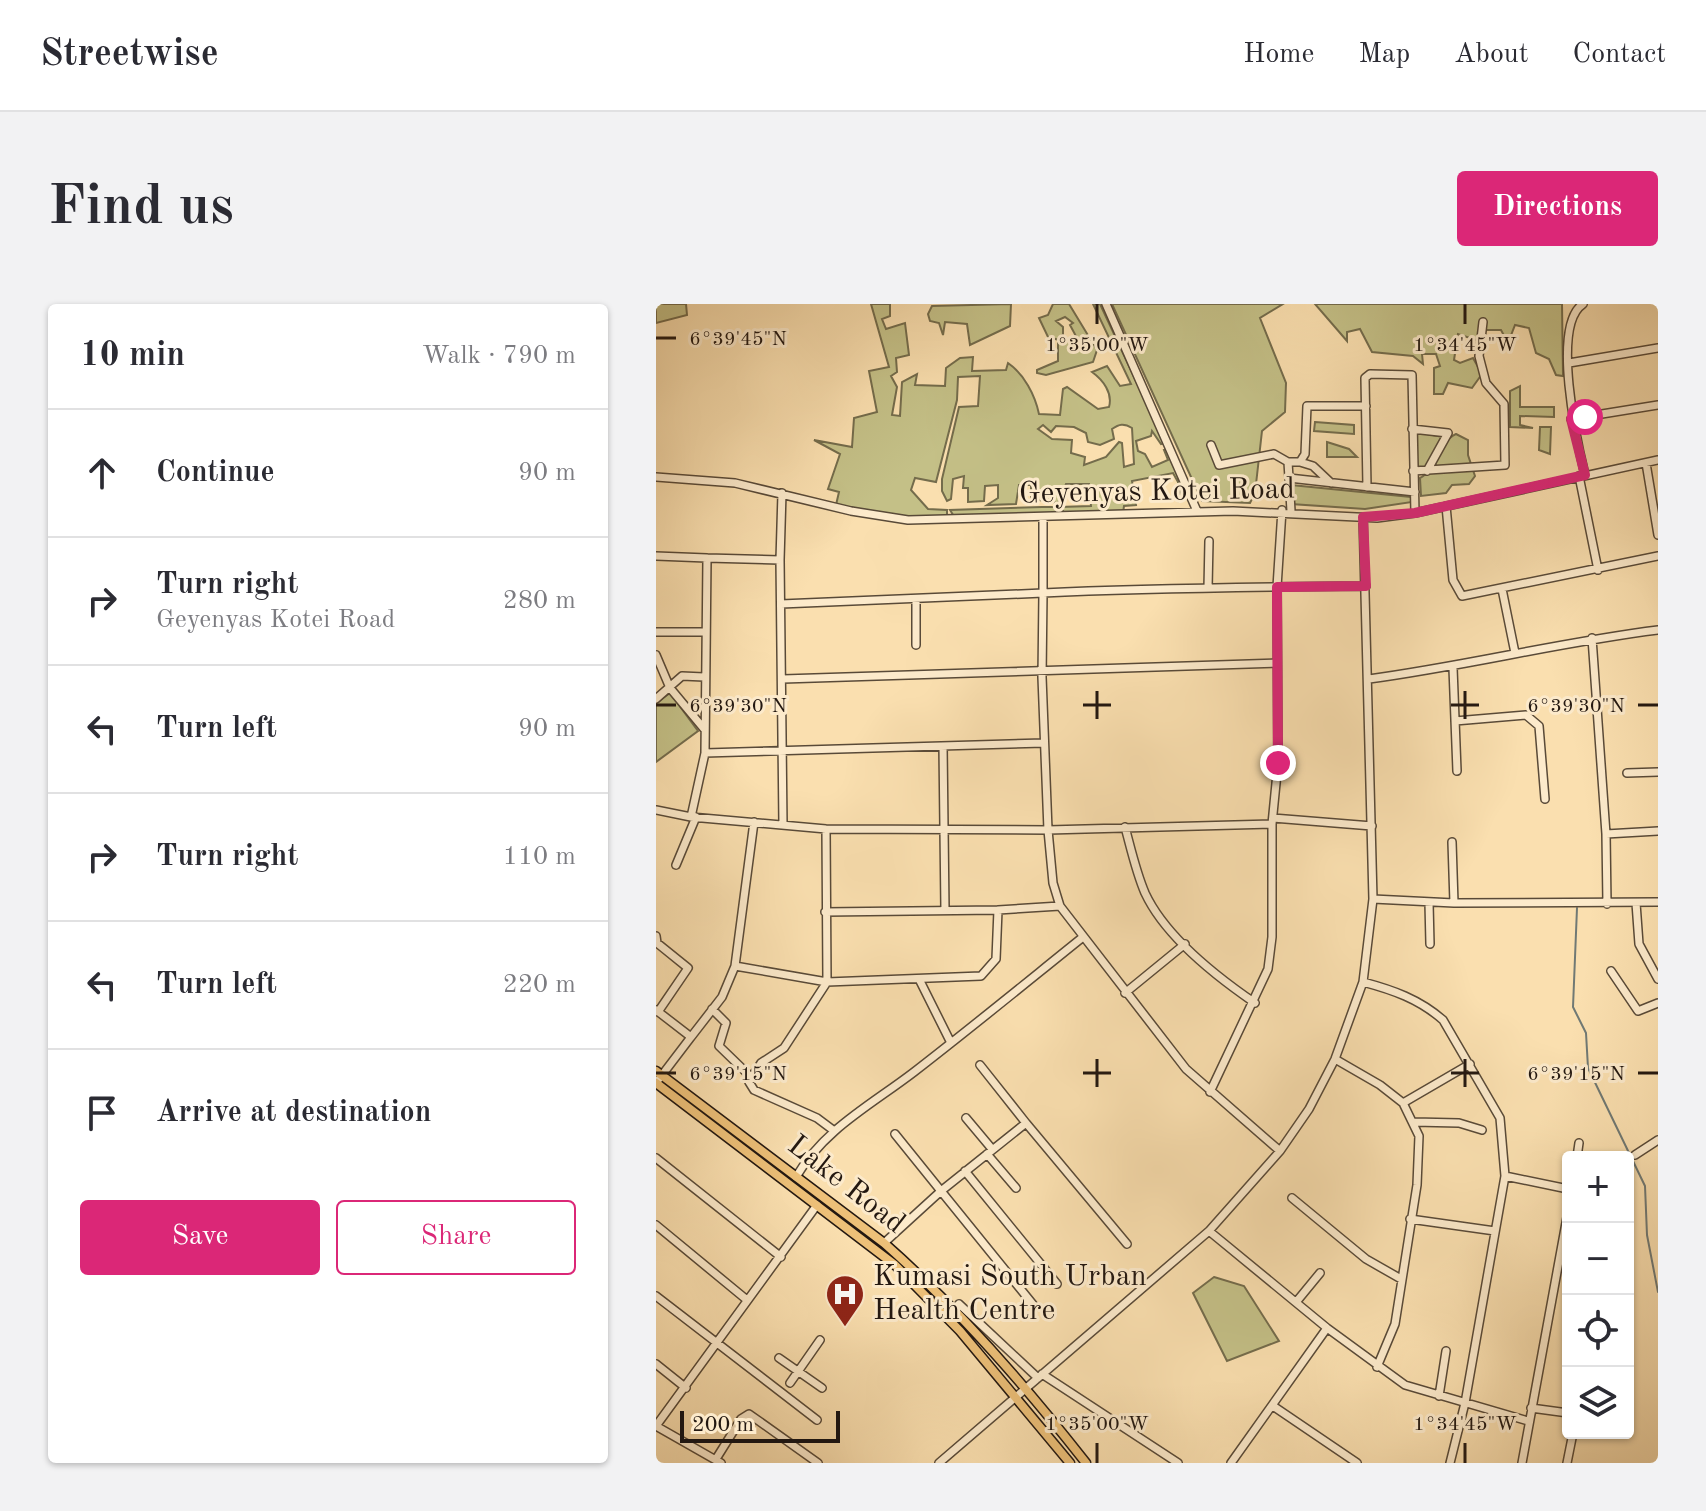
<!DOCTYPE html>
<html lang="en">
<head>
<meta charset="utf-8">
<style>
  body { margin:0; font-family:"Old Standard TT",serif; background:#f2f2f3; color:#2b2b33 }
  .controls { position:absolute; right:24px; bottom:24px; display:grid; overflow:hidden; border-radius:8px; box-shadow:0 2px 6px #0004 }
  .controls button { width:72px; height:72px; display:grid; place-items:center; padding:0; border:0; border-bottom:2px solid #e1e1e2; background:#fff; color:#2b2b33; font:40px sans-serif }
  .scale { position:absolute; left:24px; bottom:20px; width:160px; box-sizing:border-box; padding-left:8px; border:4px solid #231811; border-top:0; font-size:22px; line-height:28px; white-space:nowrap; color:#231811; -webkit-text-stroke:6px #fceacb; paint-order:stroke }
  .stop { position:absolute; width:24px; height:24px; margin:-18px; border:6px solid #db2777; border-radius:50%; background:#fff }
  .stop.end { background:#db2777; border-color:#fff; box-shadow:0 2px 8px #0008 }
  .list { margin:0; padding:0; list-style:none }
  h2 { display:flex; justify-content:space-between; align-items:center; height:104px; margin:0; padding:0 32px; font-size:34px }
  h2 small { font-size:26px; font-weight:400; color:#7c7c81 }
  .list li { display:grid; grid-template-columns:52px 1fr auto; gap:24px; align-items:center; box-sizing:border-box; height:128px; padding:0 32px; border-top:2px solid #e1e1e2 }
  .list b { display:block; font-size:30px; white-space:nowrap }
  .list p { margin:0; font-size:26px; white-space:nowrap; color:#7c7c81 }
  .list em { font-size:26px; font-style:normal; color:#7c7c81 }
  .actions { display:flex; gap:16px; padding:24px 32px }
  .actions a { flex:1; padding:18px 0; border:2px solid #db2777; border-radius:8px; text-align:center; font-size:28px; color:#db2777 }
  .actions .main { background:#db2777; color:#fff }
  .icon { flex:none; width:44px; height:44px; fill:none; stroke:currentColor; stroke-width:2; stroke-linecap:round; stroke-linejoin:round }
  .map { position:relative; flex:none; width:1002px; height:1159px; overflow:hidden; border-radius:8px }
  header { display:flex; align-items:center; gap:48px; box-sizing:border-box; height:112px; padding:0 40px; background:#fff; border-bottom:2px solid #e1e1e2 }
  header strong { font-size:38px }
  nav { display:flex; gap:44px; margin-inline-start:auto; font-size:28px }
  .intro { display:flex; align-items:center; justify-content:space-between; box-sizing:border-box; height:192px; padding:0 48px }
  h1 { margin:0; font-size:56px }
  .button { padding:20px 36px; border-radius:8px; background:#db2777; color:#fff; font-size:28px; font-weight:700 }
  main { display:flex; gap:48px; padding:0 48px }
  aside { flex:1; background:#fff; border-radius:8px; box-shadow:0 2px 6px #0004 }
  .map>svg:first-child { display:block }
  .green { fill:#c4c087; stroke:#746c4c; stroke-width:2; fill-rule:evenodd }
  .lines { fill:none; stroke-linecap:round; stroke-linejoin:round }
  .stream { stroke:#707974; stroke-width:2 }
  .minor-casing { stroke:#594a38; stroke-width:10 }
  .major-casing { stroke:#231811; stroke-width:11 }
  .minor { stroke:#fceacb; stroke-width:7 }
  .major { stroke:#edc078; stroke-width:8 }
  .route { stroke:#db2777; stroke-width:10 }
  .ticks { fill:none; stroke:#231811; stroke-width:3 }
  .labels { text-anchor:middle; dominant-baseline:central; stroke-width:6; stroke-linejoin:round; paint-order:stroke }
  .street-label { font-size:30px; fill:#231811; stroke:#fceacb }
  .poi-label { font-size:30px; fill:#231811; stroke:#fceacb; text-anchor:start }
  .ticks-label { font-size:20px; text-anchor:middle; fill:#231811; stroke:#fceacb; stroke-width:6; stroke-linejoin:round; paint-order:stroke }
</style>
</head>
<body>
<header>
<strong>Streetwise</strong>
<nav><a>Home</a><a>Map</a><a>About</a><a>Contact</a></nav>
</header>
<div class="intro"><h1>Find us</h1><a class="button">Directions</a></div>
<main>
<aside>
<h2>10 min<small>Walk · 790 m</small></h2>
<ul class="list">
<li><svg class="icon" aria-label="ahead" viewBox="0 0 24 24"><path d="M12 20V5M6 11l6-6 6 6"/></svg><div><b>Continue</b></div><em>90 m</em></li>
<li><svg class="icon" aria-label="right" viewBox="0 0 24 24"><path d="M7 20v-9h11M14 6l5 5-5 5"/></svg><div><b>Turn right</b><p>Geyenyas Kotei Road</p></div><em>280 m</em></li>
<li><svg class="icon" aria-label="left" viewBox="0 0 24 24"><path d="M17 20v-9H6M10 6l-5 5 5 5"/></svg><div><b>Turn left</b></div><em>90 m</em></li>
<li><svg class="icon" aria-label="right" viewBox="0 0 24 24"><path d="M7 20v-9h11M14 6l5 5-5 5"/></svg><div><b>Turn right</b></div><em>110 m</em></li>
<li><svg class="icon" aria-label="left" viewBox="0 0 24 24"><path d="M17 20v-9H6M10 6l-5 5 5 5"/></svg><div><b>Turn left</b></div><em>220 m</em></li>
<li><svg class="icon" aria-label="arrive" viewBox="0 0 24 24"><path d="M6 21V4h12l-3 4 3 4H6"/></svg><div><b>Arrive at destination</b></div></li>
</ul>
<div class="actions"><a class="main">Save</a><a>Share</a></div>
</aside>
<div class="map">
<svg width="1002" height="1159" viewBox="0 0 1002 1159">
  <rect width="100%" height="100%" fill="#fadfaf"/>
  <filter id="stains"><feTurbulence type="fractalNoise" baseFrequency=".0025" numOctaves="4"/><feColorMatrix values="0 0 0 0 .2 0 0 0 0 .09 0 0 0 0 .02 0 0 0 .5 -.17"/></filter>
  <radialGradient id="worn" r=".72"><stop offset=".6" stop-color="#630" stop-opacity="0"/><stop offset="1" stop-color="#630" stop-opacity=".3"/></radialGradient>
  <!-- green -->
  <path class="green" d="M0,0H30L31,11L0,19Z
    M215,0H234V12L226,15L230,25L249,19L253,51L240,54L241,68L235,72L241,83L236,111L244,112L246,78L261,70L259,81L289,82L290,64L304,54L317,53L316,67L350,66L352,59C368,70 379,91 383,110L404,111L407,85L411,83L442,105L453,103C457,89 447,76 436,68L451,62L464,82L475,80L437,0H444L509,139L505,140L496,127L495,132L480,137L482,147L489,150L496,163L512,156L508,146L512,145L525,182L522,198V178L517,169L476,177L480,201L468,202L467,209L408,208L404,203L435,202L433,180H410L402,199L375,195V181H363L360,200L331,201L342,194V181L329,182L328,197L312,198V184H307L308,172L297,175L295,195L291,197L286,187V175L303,103L322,102L324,72L302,73L301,96L280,178L259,174L255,186L272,205L291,206V215L258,214L180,201L183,188L172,185L184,150L158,136L196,143L198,114L221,108L213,67L233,63ZM387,121L395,128L400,122L418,123L430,129L432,138L444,141L458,135L456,125C463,120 468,119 476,124L478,160L468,163L466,139L463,138L450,153L428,161L429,153L415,149L416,136L396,135L382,125Z
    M355,0L354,22L314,41L311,20L289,18L287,31L283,19L274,17L272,10L276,2Z
    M397,0H413L441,46L437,58L390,71L381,69V66L402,57V39L421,34L414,21L417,19L409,13L400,17L407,23V30L403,36L392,33L383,14L392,11Z
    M456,0H627L604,14L630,79L629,108L606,127L599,189L594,199L546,197Z
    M659,0H906L907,72L900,71L893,55L880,49L873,24L859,21L852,39L845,26H830L823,37L802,30L798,56L804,59L817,54L826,70L816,84L792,79L787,90H778V64L784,62L780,50H766L767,60L757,52L716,48L704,25L691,28V37Z
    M864,82V103H898V113L864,112V121L877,124L854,123V87Z
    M659,118L698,121V130L658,127Z
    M884,123H895L894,150L883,146Z
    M760,128L787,133L769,165L761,164Z
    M800,130L812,136V151L819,172L813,180L796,181L790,189L765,192L764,174C781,165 782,138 800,130Z
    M671,138L693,145L701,153H671Z
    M635,181L755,193L756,198L709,205L635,200Z
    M386,203H402L403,209L299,214L294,206Z
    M14,389L42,427L0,458V399Z
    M558,973L588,982L623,1037L571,1057L537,989Z"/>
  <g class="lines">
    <!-- stream -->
    <path class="stream" d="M921,604L917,703L930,729L932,764L989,882L991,931L1002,988"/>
    <!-- minor casing -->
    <g class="minor-casing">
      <path id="minor" d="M450,0L541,207
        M927,0C895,21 921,138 929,171
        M913,59L1002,44
        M915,115L1002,101
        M756,125L792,129L771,167
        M555,141L563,161L618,150L632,158L633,174
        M632,158H644L649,150L651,102H710
        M644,158L657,162L675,179
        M990,159L1002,231
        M757,167L849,161L848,100L830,79L823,52L827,18
        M923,172L942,266
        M0,173L79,179L195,207L252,216L577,207L721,214L759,209L1002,156
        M711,183L709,74L714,70L756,71L759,209
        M126,189L124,256L127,521
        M790,202L797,276L806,292L1002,252
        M626,206L621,283L622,459L616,520L392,526L386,373L387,289C495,284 602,283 710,282
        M635,207L633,174L759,188
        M0,252L51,254
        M552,284L553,237
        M846,285L859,349
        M260,295V341
        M125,300L387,289V213
        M0,328H48
        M936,334L950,530L951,600
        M0,351L14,384L49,426
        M797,364L801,467
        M127,375L621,359
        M713,375C810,362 905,338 1002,326
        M0,395L26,372L48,373
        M799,417L870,411L883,422L889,495
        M287,442L289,606
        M49,449L388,439
        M971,469L1002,468
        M0,506L35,513L170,525L392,526L397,579L404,602L530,765L624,847
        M35,513L49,449L51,254L124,256
        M617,514L716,522
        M469,523C475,545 480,568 489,589C509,632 561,673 599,699
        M950,530L1002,527
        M796,538L798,599
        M20,561L40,513
        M717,595L798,599L1002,598
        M773,599L774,640
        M980,599L983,640L1002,675
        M169,608L342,606
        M0,632L1,639L32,664L2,708
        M79,662L171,678L170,525
        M955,667L982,707L1002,699
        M264,677L295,739
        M707,678C737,686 763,695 787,716L844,814L849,872L809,1099L794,1159
        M469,689L529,640
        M56,705L70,719L63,742L95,773
        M0,706L35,733L0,779
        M35,733L66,693L79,662L98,518
        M679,755L724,781L747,799L763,832L761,881L739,1020L721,1063
        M324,761L370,819L285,887L379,1003
        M554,788L612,665L616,633V520
        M747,799L814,760
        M310,814L336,845
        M758,818L803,819L826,826
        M370,819L471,940
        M177,826L161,814L98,786L93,778L105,759L128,744L171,678L325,672L340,655L342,606L404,602
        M331,850L360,884
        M979,851L1002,836
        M921,853L923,839
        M0,854L125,953
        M309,867L401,980
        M849,872L912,885
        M140,873C168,825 215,801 258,768C315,724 371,678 427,633
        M636,894L710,955L745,975
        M754,915L839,927
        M0,921L91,996
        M553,927L671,1024L749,1081L872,1117
        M228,939L285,887L239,830
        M0,992L161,1116
        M641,997L664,969
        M303,1000L382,1074
        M123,1054L166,1084
        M0,1060L30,1084
        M386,1070L522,1159
        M134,1079L164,1036
        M783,1092L790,1047
        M617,1102L701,1159
        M875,1104L912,1109
        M0,1122L161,901
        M0,1122L65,1159
        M60,1155L85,1115L93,1110L162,1159
        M283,1159L553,927L624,847L653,805L679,755L707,678L717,595L707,213
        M575,1159L671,1024
        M866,1159L912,908
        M911,1159L917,1129"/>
    </g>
    <!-- major casing -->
    <g class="major-casing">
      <path id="major" d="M0,767L228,939C303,1005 369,1081 430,1159
        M0,779L239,961L304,1027L414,1159"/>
    </g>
    <!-- minor -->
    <use href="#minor" class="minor"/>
    <!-- major -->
    <use href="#major" class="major"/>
  </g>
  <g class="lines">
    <!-- route -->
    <path class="route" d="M622,459L621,283L710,282L707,213L759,209L929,171L915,115L929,113"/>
  </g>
  <!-- ticks -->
  <path class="ticks" d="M441,0V20M809,0V20M0,34H20M441,387V415M809,387V415M0,401H20M427,401H455M795,401H823M982,401H1002M441,755V783M809,755V783M0,769H20M427,769H455M795,769H823M982,769H1002M441,1139V1159M809,1139V1159"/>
  <!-- icons -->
  <defs>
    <g id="hospital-pin" transform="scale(2)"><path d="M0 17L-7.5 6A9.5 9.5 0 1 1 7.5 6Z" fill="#8f2418" stroke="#fceacb"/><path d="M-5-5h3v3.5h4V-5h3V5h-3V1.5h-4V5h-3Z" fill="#fff"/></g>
  </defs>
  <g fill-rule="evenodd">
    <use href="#hospital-pin" x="189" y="990"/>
  </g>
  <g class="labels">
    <!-- street labels -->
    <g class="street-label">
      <text transform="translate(501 188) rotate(-1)">Geyenyas Kotei Road</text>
      <text transform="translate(190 881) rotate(38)">Lake Road</text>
    </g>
    <!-- poi labels -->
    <g class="poi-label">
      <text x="217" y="973">Kumasi South Urban<tspan x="217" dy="34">Health Centre</tspan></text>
    </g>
  </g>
  <g class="ticks-label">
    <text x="82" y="41">6°39'45"N</text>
    <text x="441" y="47">1°35'00"W</text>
    <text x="809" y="47">1°34'45"W</text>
    <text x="82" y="408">6°39'30"N</text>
    <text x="920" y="408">6°39'30"N</text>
    <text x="82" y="776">6°39'15"N</text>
    <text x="920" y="776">6°39'15"N</text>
    <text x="441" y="1126">1°35'00"W</text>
    <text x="809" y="1126">1°34'45"W</text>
  </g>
  <rect width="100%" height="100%" filter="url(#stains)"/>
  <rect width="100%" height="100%" fill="url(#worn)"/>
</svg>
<div class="controls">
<button>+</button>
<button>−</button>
<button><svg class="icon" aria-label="locate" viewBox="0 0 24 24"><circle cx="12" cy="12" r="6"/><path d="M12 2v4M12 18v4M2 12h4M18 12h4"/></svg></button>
<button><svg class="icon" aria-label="layers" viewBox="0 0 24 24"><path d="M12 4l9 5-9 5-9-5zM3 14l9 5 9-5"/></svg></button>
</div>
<div class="scale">200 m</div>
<div class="stop" style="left:929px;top:113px"></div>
<div class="stop end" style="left:622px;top:459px"></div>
</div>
</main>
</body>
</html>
